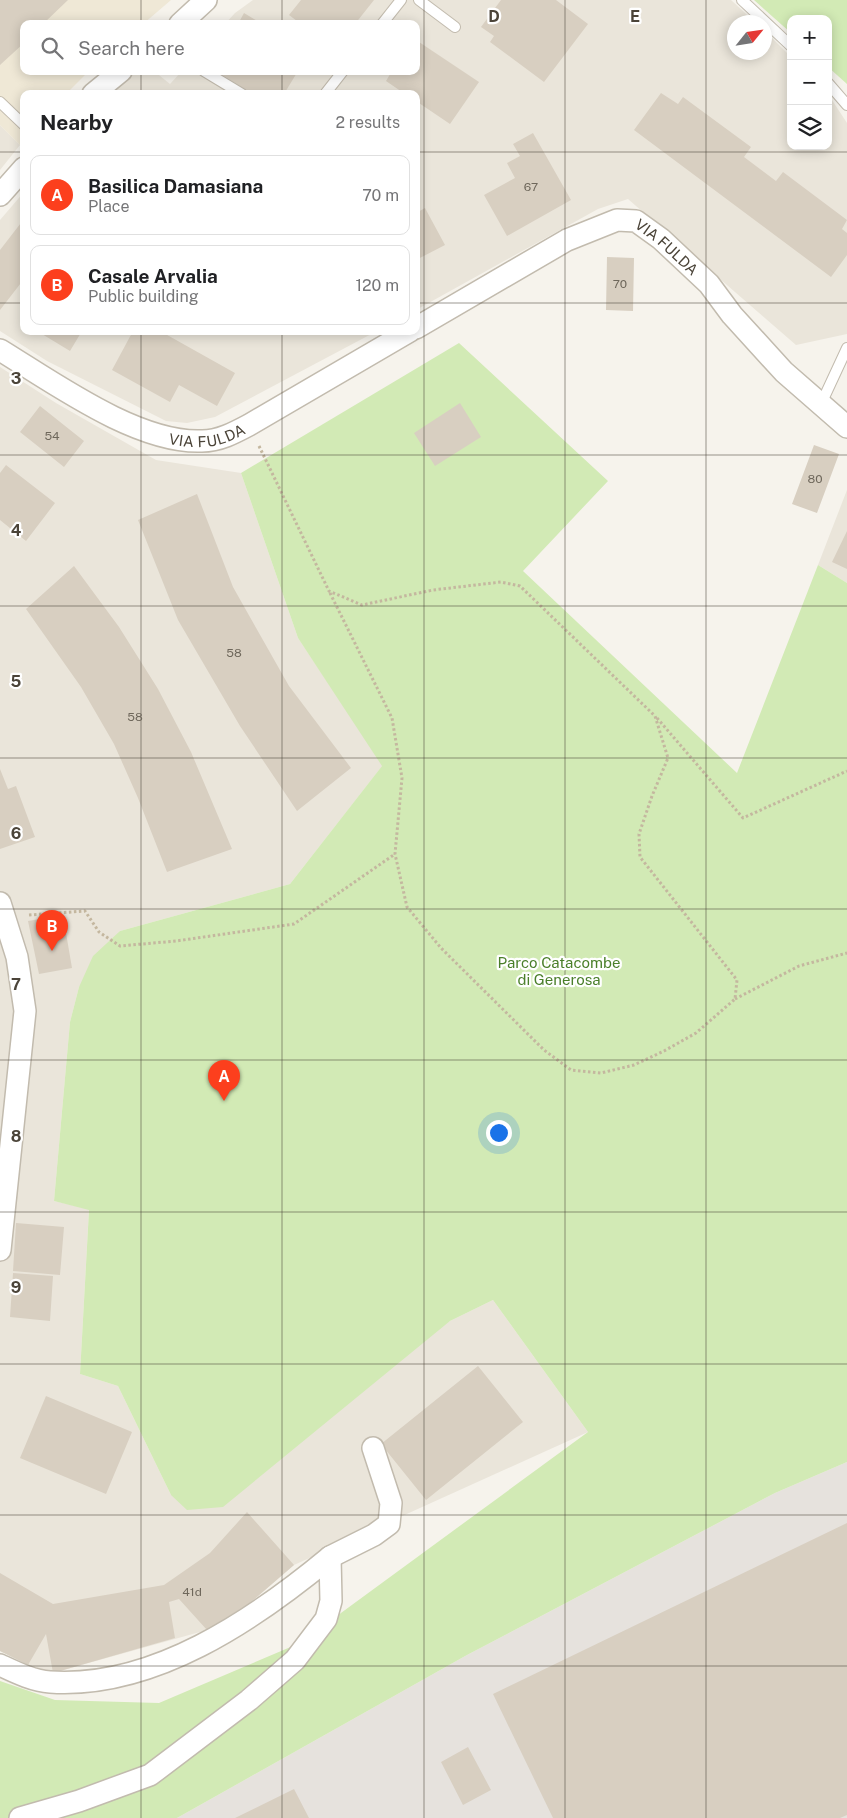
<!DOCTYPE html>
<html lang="en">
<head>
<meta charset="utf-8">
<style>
  body { margin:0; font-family:"Public Sans",sans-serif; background:#f6f6f6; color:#202124 }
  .controls { position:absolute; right:15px; top:15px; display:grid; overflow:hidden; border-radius:10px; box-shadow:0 2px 12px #0003 }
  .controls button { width:45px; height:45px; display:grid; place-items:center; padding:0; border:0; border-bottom:1px solid #e0e0e0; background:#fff; color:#202124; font:25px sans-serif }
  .compass { position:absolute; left:727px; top:15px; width:45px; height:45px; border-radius:50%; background:#fff; box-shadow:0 2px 12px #0003; rotate:60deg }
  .you { position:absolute; left:498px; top:1132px; width:18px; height:18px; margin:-12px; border:4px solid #fff; border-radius:50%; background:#1a73e8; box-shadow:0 0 0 8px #1a73e833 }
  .badge { display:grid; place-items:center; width:32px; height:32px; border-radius:50%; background:#fc3f1d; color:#fff; font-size:16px; font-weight:700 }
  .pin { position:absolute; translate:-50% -41px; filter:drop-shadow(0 1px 2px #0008) }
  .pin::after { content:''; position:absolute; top:26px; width:18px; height:15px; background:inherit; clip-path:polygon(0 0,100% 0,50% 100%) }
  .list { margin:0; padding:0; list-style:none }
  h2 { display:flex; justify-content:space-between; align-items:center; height:65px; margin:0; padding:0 20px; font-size:21px }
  h2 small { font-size:16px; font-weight:400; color:#757577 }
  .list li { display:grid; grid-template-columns:32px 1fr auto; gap:15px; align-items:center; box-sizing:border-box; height:80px; margin:0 10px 10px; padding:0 10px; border:1px solid #e0e0e0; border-radius:10px }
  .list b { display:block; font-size:19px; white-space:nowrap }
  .list p { margin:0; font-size:16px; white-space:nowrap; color:#757577 }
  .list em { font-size:16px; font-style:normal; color:#757577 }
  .icon { flex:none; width:28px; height:28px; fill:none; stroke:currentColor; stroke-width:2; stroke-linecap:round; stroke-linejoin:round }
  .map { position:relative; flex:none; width:847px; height:1818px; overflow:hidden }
  .search { position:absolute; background:#fff; box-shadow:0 2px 12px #0003; left:20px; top:20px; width:400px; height:55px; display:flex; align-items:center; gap:12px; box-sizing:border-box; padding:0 18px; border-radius:10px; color:#757577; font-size:19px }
  .panel { position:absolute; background:#fff; box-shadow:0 2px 12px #0003; left:20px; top:90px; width:400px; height:245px; border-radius:10px }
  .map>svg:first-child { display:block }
  .residential { fill:#eae5da }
  .industrial { fill:#e6e2dd }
  .education { fill:#efe8d6 }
  .green { fill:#d2eab5 }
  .building { fill:#d8cfc1 }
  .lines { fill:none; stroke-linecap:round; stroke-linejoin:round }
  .lane-casing { stroke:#c2bbae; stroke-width:12 }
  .street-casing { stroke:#c2bbae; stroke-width:24 }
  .path { stroke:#c4b79f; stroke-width:3; stroke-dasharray:2.5 2.5; stroke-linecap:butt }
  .lane { stroke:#fff; stroke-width:10 }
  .street { stroke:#fff; stroke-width:21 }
  .grid { fill:none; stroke:#4b4439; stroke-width:1; stroke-opacity:0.55 }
  .labels { text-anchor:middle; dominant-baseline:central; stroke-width:4.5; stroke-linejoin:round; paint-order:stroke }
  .number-label { font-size:12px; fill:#6e675b }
  .street-label { font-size:15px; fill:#4b4439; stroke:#fff }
  .park-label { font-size:15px; fill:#4a7f2a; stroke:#fff }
  .grid-label { font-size:16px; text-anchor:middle; font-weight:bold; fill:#4b4439; stroke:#fff; stroke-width:4.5; stroke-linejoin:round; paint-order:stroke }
</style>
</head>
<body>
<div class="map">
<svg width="847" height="1818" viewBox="0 0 847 1818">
  <rect width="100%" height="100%" fill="#f6f3ec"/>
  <!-- residential -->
  <path class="residential" d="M253,0H731L755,22H734V52H764L765,31L791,57V146H828V94L847,123V334L796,345L628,199L598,209L416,310V94H107L136,71H154L170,84L182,71H416V24H225L235,13Z
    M0,125L20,145L0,170Z
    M24,192V331H377L215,417L187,423L166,421L47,361L0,331V220Z
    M0,367L56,403L156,460L241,473L298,638L383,765L290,884L120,931L79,987L70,1022L54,1201L89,1209L80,1374L118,1386L171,1495L450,1321L493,1300L588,1432L294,1565L250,1603L207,1630L53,1673L28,1665L0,1651Z
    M847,490V583L818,565Z"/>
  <!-- industrial -->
  <path class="industrial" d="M847,1462V1818H177L467,1655L775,1493Z"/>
  <!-- education -->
  <path class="education" d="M0,0H171L143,24H24V71H89L66,94H24V141L20,145L0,125Z"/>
  <!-- green -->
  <path class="green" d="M754,0H847V84L828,67V19H791V33Z
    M459,343L608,481L523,571L737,773L818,565L847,583V1462L775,1493L467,1655L177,1818H0V1681L55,1700L159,1703L300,1643L588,1432L493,1300L450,1321L223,1507L187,1510L171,1495L118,1386L80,1374L89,1210L54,1201L70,1022L79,987L93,956L120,931L290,884L382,766L298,638L241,473Z"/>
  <!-- building -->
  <path class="building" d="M0,0H68L43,24H24V43L0,65Z
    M301,0H374L355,24H301L289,15Z
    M501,0H556L588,24L544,82L490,42L494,36L481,27Z
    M244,13L262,24H238Z
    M416,40L479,82L450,124L416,101V94H405L386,81L392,71H416Z
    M216,71H298L284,94H253Z
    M661,93L678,104L683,97L751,147L744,157L776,181L783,172L847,220L842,229L847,233V255L831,277L634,130Z
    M533,133L571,200L507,236L484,195L515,178L507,163L520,156L513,144Z
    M425,208L445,245L416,260V213Z
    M24,219V279L0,310V250Z
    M607,257L634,258L633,311L606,310Z
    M37,331H82L70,351Z
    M133,331H160L235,373L217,406L179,385L170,402L112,370Z
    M460,403L481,437L435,466L414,433Z
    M40,406L84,441L64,467L20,432Z
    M814,445L839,454L817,513L792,504Z
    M6,465L55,503L26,541L0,520V473Z
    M197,494L233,587L289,686L351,768L297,811L240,726L178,620L138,520Z
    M847,531V569L832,562Z
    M74,566L119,627L158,689L191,752L232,849L167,872L138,798L114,744L81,687L26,609Z
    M0,769L8,789L16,786L35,837L0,849Z
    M52,917L56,935L66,933L72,968L39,974L28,921Z
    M16,1223L64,1227L60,1275L13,1271Z
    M13,1273L53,1276L50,1321L10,1317Z
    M478,1366L523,1422L426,1500L381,1444Z
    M46,1396L132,1432L106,1494L20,1458Z
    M247,1512L294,1565L250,1603L207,1630L179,1599L169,1602L175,1638L53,1673L46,1634L28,1665L0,1651V1573L53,1604L164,1585L210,1553Z
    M847,1523V1815L840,1818H553L493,1694Z
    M468,1747L491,1790L463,1805L441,1762Z
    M294,1789L309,1818H235Z"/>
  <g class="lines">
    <!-- lane casing -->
    <g class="lane-casing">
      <path id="lane" d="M419,0L455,27
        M742,0L791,46
        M382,24L401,0
        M204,71L242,94
        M828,83L847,105
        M325,94L343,71
        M0,102L24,125
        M821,404L847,348"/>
    </g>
    <!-- street casing -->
    <g class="street-casing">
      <g id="street">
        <path d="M180,24L206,0"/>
        <path d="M93,94L121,71"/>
        <path d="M0,195L24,168"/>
        <path id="s1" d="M416,328L567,240L617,220L636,221L661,239L709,284L732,315L784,372L847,427"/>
        <path id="s2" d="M0,350C54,383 138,444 202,441C219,441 234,433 249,425L410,331"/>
        <path d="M0,903L17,957L25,1011L0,1250"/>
        <path d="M330,1557L374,1535L389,1524L391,1503L373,1448"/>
        <path d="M0,1665C15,1672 33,1681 50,1682C153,1689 254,1620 330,1557L331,1601L326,1619L295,1660L249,1700L150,1775L79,1801L20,1818"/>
      </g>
    </g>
    <!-- path -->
    <path class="path" d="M259,446L329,591L362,605L433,590L501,582L520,586L655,716L668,758L652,796L639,834L640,857L737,980L735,999L696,1033L664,1051L634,1065L601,1073L571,1070L544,1050L441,948L407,907L395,854L402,778L392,718L329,591
      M657,718L743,818L847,771
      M29,915L85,911L99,932L120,946L176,941L294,924L395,854
      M735,999L799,966L847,953"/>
    <!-- lane -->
    <use href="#lane" class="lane"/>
    <!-- street -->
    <use href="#street" class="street"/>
  </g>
  <!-- grid -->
  <path class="grid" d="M141,0V24M282,0V24M424,0V1818M565,0V1818M706,0V1818M141,71V94M282,71V94M0,152H24M416,152H847M0,303H24M416,303H847M141,331V1818M282,331V1818M0,455H847M0,606H847M0,758H847M0,909H847M0,1060H847M0,1212H847M0,1364H847M0,1515H847M0,1666H847"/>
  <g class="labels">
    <!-- number labels -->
    <g class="number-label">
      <text x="531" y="187">67</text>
      <text x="620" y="284">70</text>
      <text x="52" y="436">54</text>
      <text x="815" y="479">80</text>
      <text x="234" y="653">58</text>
      <text x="135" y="717">58</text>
      <text x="192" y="1592">41d</text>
    </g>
    <!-- street labels -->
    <g class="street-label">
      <text stroke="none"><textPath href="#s1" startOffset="288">VIA FULDA</textPath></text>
      <text stroke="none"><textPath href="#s2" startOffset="230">VIA FULDA</textPath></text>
    </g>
    <!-- park labels -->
    <g class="park-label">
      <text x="559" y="962">Parco Catacombe<tspan x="559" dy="17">di Generosa</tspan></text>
    </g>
  </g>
  <g class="grid-label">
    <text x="494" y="22">D</text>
    <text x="635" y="22">E</text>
    <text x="16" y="384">3</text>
    <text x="16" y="536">4</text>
    <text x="16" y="687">5</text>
    <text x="16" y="839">6</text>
    <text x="16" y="990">7</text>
    <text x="16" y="1142">8</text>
    <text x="16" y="1293">9</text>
  </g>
</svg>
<div class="controls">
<button>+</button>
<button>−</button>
<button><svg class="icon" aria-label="layers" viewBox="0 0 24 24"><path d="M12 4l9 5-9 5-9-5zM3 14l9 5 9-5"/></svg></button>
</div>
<svg class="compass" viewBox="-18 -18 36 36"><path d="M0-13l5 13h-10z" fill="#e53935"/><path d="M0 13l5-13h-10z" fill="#757577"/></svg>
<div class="you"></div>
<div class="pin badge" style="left:224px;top:1101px">A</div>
<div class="pin badge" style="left:52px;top:951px">B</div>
<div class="search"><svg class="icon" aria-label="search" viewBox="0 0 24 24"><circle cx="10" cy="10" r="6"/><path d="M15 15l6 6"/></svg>Search here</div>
<section class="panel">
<h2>Nearby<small>2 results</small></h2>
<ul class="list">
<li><span class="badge">A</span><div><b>Basilica Damasiana</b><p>Place</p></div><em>70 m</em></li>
<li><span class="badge">B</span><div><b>Casale Arvalia</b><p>Public building</p></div><em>120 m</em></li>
</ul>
</section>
</div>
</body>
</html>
